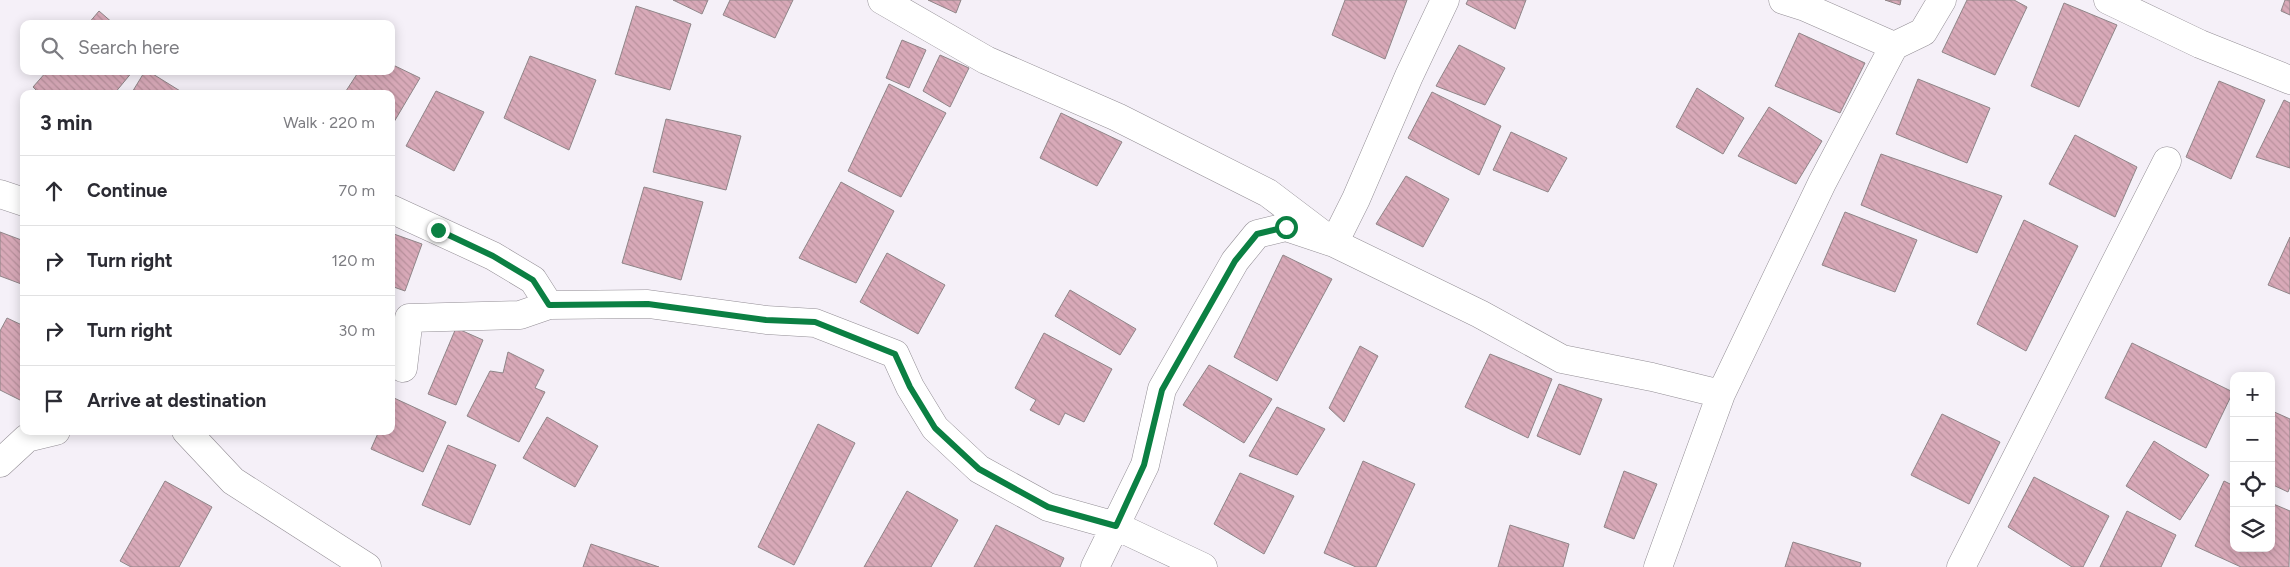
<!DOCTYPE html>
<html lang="en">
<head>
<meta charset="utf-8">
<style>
  body { margin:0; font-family:Figtree,sans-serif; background:#f2f2f3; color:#2b2b33 }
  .controls { position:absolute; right:15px; bottom:15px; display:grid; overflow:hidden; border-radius:10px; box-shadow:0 2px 12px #0003 }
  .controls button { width:45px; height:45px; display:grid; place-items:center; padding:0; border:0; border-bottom:1px solid #e1e1e2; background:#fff; color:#2b2b33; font:25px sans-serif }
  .stop { position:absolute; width:15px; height:15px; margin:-11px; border:4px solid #0b8043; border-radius:50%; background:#fff }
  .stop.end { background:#0b8043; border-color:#fff; box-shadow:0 1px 5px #0008 }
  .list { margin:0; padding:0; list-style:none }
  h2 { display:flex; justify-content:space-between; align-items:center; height:65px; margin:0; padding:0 20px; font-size:21px }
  h2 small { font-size:16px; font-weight:400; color:#7c7c81 }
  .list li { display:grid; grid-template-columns:32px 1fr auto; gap:15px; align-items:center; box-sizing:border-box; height:70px; padding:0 20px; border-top:1px solid #e1e1e2 }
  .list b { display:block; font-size:19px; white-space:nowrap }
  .list em { font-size:16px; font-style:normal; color:#7c7c81 }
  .icon { flex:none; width:28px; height:28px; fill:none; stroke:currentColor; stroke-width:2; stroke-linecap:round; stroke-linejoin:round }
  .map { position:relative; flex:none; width:2290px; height:567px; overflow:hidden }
  .search { position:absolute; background:#fff; box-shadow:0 2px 12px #0003; left:20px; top:20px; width:375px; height:55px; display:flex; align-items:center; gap:12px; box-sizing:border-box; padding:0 18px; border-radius:10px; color:#7c7c81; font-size:19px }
  .panel { position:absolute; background:#fff; box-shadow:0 2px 12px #0003; left:20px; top:90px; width:375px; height:345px; border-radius:10px }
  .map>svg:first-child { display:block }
  .building { fill:url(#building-back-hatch); stroke:#8f8588 }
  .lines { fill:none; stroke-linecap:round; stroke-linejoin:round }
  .minor-casing { stroke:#938e95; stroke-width:29 }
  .minor { stroke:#fff; stroke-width:28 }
  .route { stroke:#0b8043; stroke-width:6 }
</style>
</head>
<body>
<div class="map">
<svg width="2290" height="567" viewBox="0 0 2290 567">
  <defs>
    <pattern id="building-back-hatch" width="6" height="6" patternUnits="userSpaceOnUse" patternTransform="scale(1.25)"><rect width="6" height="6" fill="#d8a9b8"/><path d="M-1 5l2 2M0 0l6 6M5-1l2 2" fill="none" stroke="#b9919d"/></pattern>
  </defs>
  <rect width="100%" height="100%" fill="#f5f0f8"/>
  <!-- building -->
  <path class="building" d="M673,0H708L702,14Z
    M730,0H793L775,38L723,15Z
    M928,0H961L956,13Z
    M1345,0H1407L1385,59L1332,35Z
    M1468,0H1526L1515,29L1466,4Z
    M1885,0H1901L1900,5Z
    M1967,0H2014L2027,7L1995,75L1942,52Z
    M2285,0H2290V15L2281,11Z
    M2064,3L2117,25L2079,107L2031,86Z
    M636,6L691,24L670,90L615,74Z
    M99,11L114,24H88Z
    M1799,33L1865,63L1840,113L1775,86Z
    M902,40L926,50L909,88L886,78Z
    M1459,45L1505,68L1485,105L1436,86Z
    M940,55L969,68L950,107L923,91Z
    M530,56L596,80L569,150L504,118Z
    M391,64L420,78L391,127V94H344L359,71H391Z
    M47,71H133L114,94H40L33,87Z
    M145,71H148L185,94H131Z
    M1918,79L1990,108L1967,163L1896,134Z
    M2219,81L2265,100L2231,179L2186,157Z
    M889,84L946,113L901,197L848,171Z
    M1697,88L1744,118L1723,154L1676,127Z
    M436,91L484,112L454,171L406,146Z
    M1432,92L1501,126L1479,175L1408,138Z
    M2284,100L2290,103V168L2256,157Z
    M1769,107L1822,141L1796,184L1738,156Z
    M1061,113L1122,142L1097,186L1040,158Z
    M666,119L741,136L726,190L653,172Z
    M1511,132L1567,158L1548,192L1493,170Z
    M2075,135L2137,167L2115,217L2049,184Z
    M1881,154L2002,196L1977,253L1861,205Z
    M1406,176L1449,199L1423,247L1376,224Z
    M841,182L894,211L856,283L799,258Z
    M644,187L703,202L681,280L622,263Z
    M1845,212L1917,240L1895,292L1822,265Z
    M2024,220L2078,246L2026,351L1977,324Z
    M0,232L24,241V285L0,276Z
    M391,233L422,244L405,291L391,286Z
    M2290,237V294L2268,285Z
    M887,253L945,285L918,334L860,302Z
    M1283,255L1332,279L1277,381L1234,357Z
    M1070,290L1136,329L1120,355L1055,316Z
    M7,318L24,326V397L22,401L0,390V331Z
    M456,328L483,340L456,405L428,394Z
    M1044,333L1112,369L1084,422L1065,413L1059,425L1030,410L1036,400L1015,388Z
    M2132,343L2233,392L2206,448L2105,398Z
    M1360,346L1378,356L1344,422L1329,408Z
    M508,352L544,370L535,388L545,392L519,442L467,416L490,371L503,373Z
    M1490,354L1552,379L1528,438L1465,407Z
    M1209,365L1272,399L1244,443L1183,405Z
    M1559,384L1602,399L1580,455L1537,436Z
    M394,398L446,422L423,472L371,449L379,431H391V403Z
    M1277,407L1325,429L1297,475L1249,456Z
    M2272,411L2290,419V487L2288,492L2271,484Z
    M1942,414L2000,442L1969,504L1911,475Z
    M547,417L598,446L575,487L523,458Z
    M818,424L855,443L794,565L758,547Z
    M2154,441L2209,475L2180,520L2126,486Z
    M448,445L496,465L470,525L422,505Z
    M1363,461L1415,484L1376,567H1356L1324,553Z
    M1624,471L1657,484L1634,539L1604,527Z
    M1240,473L1294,496L1264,554L1214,524Z
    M2034,477L2109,516L2083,567H2072L2008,527Z
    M165,481L212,507L179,567H131L120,561Z
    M2224,481L2234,486V548H2271V503L2290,511L2289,567H2241L2195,546Z
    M907,491L958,520L931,567H864Z
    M2127,511L2176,535L2161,567H2100Z
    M996,525L1064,558L1060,567H974Z
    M1510,525L1569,544L1563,567H1498Z
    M1793,542L1861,563L1860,567H1785Z
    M591,544L659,567H583Z"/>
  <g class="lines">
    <!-- minor casing -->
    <g class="minor-casing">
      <path id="minor" d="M882,0L986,60L1117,117L1268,193L1334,243L1480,314L1562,359L1652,377L1721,394
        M1783,0L1805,7L1894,46L1923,32L1942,0
        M2108,0L2200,44L2290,80
        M0,194L24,202
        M391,209L493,256L533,280L549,305L648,304L766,320L815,323L895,354L910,387L935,428L979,469L1048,507L1116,526L1203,567
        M403,368L409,318L520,315L549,305
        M186,431L233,481L367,567
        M0,463L27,438L56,431
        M1095,567L1145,465L1162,389L1235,261L1257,234L1286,227L1334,243L1356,199L1409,76L1445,0
        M1658,567L1721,394L1822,183L1894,46
        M1961,567L2167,161"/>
    </g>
    <!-- minor -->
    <use href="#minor" class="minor"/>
  </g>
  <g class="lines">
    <!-- route -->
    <path class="route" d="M438,230L493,256L533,280L549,305L648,304L766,320L815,322L895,354L910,387L935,428L979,469L1048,507L1116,526L1144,465L1162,390L1235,261L1257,234L1286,227"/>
  </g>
</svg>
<div class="controls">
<button>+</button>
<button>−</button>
<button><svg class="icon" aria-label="locate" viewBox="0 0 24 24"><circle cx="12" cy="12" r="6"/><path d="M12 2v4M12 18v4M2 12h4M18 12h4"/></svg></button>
<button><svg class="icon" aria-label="layers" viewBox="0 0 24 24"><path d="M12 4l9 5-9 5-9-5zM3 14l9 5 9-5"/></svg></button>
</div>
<div class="stop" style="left:1286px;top:227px"></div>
<div class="stop end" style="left:438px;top:230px"></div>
<div class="search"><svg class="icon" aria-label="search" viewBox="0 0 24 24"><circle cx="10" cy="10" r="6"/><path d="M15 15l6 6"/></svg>Search here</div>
<section class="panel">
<h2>3 min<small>Walk · 220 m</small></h2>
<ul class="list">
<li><svg class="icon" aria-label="ahead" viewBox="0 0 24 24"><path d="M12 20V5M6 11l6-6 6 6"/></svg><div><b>Continue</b></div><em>70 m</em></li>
<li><svg class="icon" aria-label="right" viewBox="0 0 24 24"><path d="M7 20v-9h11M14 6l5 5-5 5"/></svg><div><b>Turn right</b></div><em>120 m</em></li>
<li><svg class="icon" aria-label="right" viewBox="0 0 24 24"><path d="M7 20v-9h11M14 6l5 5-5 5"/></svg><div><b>Turn right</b></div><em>30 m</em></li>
<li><svg class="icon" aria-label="arrive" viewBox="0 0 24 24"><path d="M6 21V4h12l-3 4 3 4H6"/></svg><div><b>Arrive at destination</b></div></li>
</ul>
</section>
</div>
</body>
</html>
